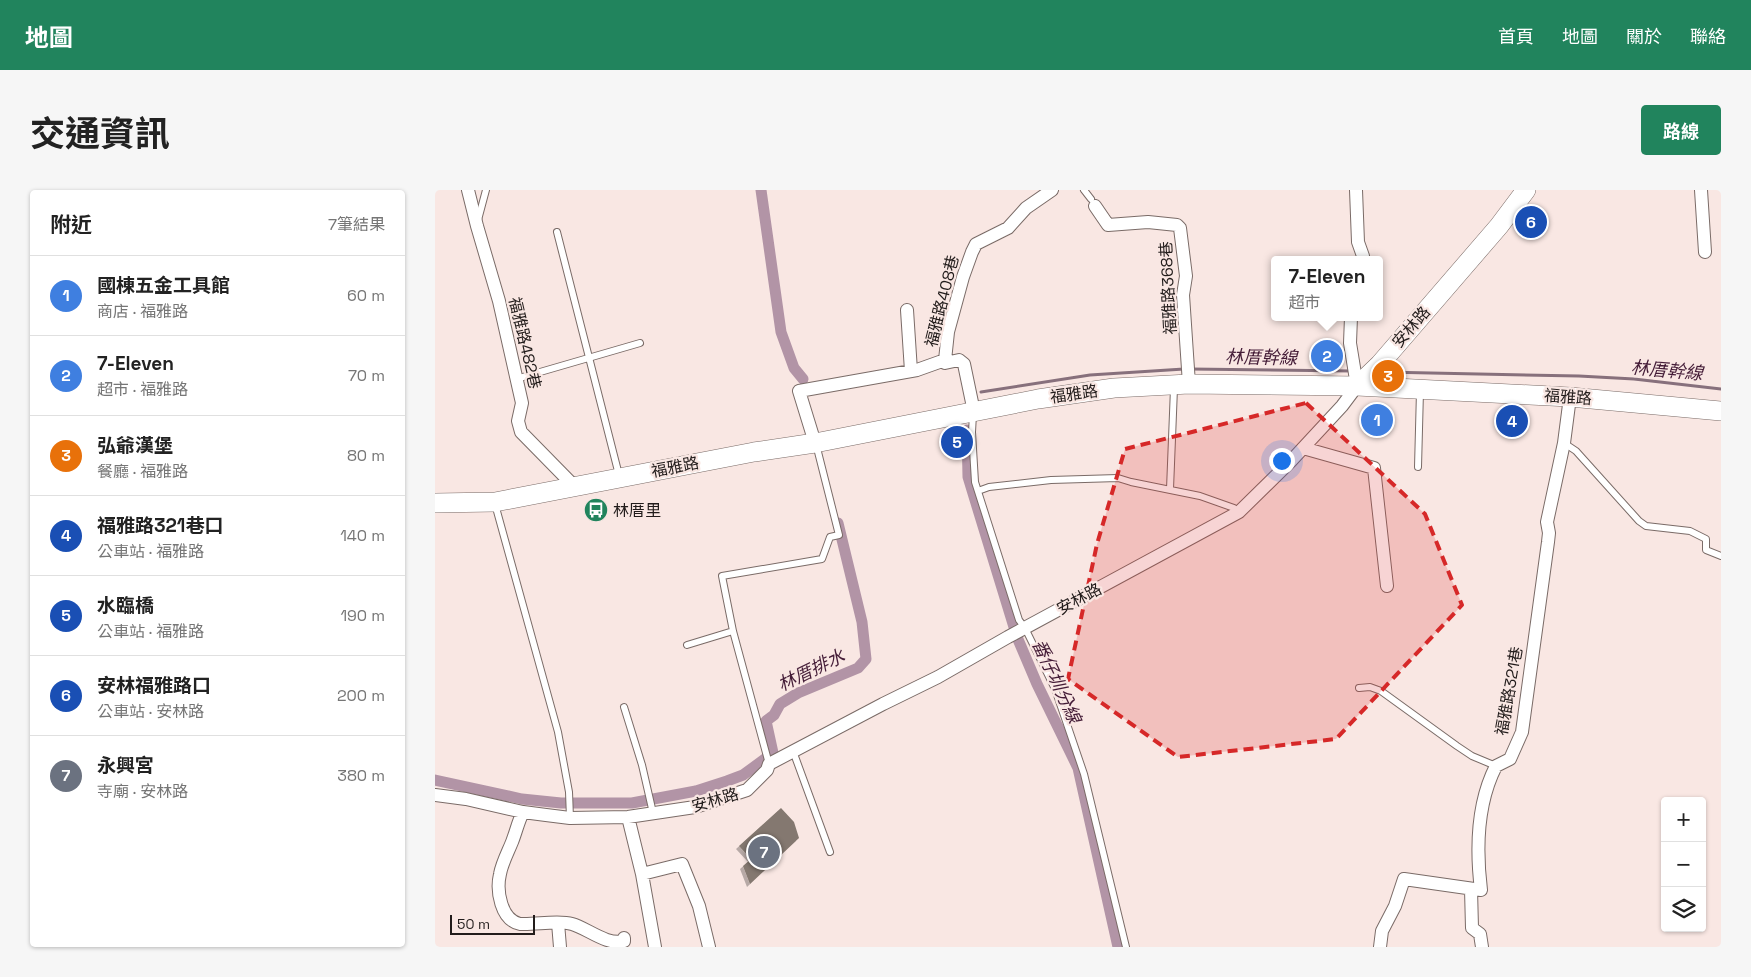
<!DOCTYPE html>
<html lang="zh-TW">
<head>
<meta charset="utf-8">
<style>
  body { margin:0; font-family:"Space Grotesk","Noto Sans TC",sans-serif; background:#f6f6f6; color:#222 }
  .controls { position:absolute; right:15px; bottom:15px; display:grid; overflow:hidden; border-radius:5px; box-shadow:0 1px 4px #0004 }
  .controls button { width:45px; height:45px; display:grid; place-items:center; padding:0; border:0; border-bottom:1px solid #e0e0e0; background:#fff; color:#222; font:25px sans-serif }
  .scale { position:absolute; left:15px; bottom:12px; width:85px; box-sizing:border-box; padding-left:5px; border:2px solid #221c1b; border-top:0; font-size:14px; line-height:18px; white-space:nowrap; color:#221c1b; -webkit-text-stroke:4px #f9e7e3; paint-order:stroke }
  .you { position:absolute; left:846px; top:270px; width:18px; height:18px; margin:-12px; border:4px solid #fff; border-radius:50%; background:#1a73e8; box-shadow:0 0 0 8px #1a73e833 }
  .badge { display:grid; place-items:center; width:32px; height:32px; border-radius:50%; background:#21845d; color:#fff; font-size:16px; font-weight:700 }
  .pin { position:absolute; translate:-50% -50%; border:2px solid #fff; box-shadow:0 1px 5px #0006 }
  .popup { position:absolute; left:836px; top:66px; width:112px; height:65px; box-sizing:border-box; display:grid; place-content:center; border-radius:5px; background:#fff; filter:drop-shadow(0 1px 4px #0005); font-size:16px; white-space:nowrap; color:#767676 }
  .popup b { font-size:19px; color:#222 }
  .popup::after { content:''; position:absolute; left:50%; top:100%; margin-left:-10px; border:10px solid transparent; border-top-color:#fff }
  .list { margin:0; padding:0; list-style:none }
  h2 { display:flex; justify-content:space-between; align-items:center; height:65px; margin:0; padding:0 20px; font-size:21px }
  h2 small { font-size:16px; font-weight:400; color:#767676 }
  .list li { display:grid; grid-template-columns:32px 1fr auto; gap:15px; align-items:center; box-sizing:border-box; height:80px; padding:0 20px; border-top:1px solid #e0e0e0 }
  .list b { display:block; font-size:19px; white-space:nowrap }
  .list p { margin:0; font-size:16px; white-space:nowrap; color:#767676 }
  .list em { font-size:16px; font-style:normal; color:#767676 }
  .icon { flex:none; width:28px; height:28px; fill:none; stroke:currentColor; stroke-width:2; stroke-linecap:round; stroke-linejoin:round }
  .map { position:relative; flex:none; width:1286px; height:757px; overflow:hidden; border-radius:5px }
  header { display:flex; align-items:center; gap:30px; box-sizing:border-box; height:70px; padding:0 25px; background:#21845d; color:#fff }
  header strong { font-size:24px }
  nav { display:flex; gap:28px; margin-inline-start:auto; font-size:18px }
  .intro { display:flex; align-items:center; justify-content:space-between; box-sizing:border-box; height:120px; padding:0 30px }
  h1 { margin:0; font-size:35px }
  .button { padding:12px 22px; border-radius:5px; background:#21845d; color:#fff; font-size:18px; font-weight:700 }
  main { display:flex; gap:30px; padding:0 30px }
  aside { flex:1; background:#fff; border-radius:5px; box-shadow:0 1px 4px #0004 }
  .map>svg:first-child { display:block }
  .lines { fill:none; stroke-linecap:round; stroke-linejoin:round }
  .stream { stroke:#87707c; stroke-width:3 }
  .canal { stroke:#b294a6; stroke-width:11 }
  .building { fill:#84786f; filter:url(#shadow) }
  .lane-casing { stroke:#7a6b67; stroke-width:8 }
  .street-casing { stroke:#7a6b67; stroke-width:14 }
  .secondary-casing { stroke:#7a6b67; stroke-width:20 }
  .lane { stroke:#fff; stroke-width:6 }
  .street { stroke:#fff; stroke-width:12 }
  .secondary { stroke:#fff; stroke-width:19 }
  .marked { fill:#d62828; fill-opacity:0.2; stroke:#d62828; stroke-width:4; stroke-dasharray:10 6; stroke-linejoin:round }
  .labels { text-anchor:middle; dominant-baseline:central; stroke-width:4.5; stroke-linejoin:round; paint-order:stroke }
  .street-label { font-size:16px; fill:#221c1b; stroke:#f9e7e3 }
  .poi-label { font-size:16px; fill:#221c1b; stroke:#f9e7e3; text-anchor:start }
  .water-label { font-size:18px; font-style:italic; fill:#441c37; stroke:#f9e7e3 }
</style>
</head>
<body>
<header>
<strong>地圖</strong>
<nav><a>首頁</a><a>地圖</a><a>關於</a><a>聯絡</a></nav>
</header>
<div class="intro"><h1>交通資訊</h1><a class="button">路線</a></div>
<main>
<aside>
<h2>附近<small>7筆結果</small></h2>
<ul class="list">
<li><span class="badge" style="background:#3f7fe0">1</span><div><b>國棟五金工具館</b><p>商店 · 福雅路</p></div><em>60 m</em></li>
<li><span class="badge" style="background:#3f7fe0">2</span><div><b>7-Eleven</b><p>超市 · 福雅路</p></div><em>70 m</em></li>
<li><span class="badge" style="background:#e8710a">3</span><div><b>弘爺漢堡</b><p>餐廳 · 福雅路</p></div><em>80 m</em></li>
<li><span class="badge" style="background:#1a4fb4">4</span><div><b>福雅路321巷口</b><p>公車站 · 福雅路</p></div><em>140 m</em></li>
<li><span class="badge" style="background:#1a4fb4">5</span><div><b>水臨橋</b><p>公車站 · 福雅路</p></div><em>190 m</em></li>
<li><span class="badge" style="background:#1a4fb4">6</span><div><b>安林福雅路口</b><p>公車站 · 安林路</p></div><em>200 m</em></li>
<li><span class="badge" style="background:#6b7280">7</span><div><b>永興宮</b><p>寺廟 · 安林路</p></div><em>380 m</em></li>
</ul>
</aside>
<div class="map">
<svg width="1286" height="757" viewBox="0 0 1286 757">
  <defs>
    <filter id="shadow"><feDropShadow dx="-3" dy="3" stdDeviation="0" flood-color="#0004"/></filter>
  </defs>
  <rect width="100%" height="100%" fill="#f9e7e3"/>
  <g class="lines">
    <!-- stream -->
    <path class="stream" d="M755,179L917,181
      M948,182L1144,186L1199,189L1286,199
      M546,202L655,185L749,179"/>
    <!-- canal -->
    <path class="canal" d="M326,0L346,142L359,178L368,189
      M532,240L533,287L582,447L602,494L643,578L683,757
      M0,590L87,609L126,613H197L261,601L292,591L308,585L338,563L331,531L339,525L345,514L363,503L423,478L431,469L427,432L403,333"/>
  </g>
  <!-- building -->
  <path class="building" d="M346,618L359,632L364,648L315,694L308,676L316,669L304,656Z"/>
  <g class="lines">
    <!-- lane casing -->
    <g class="lane-casing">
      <path id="lane" d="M649,0L656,9
        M43,30L51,0
        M122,42L184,285
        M81,189L205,153
        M538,224L537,242L540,292L584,430L590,438L620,499L649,584L691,757
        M1129,253L1141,261L1204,331L1211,336L1255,341L1271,349V360L1286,366
        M983,277L985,201
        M735,299L739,198
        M543,301L554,297L616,290L683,288L696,292L765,306L799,318L804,322
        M60,314L123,542L134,602L135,628
        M252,455L298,441
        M924,498L935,497L946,501L1022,556L1037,566L1061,576
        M189,517L207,575L218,623
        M358,561L395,662
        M334,574L298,441L287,386L387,369L395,347L404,345L381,254"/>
    </g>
    <!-- street casing -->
    <g class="street-casing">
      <path id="street" d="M33,0L42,36L64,111L87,213L83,231L86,242L139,296
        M921,0L923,52L928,66V70
        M1266,0L1270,62
        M660,16L673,35L713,32L742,35L745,38L751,86L748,105L754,194
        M472,120L476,181
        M539,222L529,174L524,170L510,173V170L513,142L528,87L537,62L541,54L573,38L591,18L617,0
        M380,253L364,201L482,180L510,170
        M868,258L939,278L952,396
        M0,605L31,609L88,622L111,625L135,628L193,627L260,617L312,600L332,580L334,574L448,514L503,487L573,447L804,322L856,271L907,216L922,196L915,153L916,127
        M88,622C83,632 81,642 77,652C73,662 67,673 65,684C61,701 66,730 85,734C100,735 123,730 137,734C152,738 172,756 189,751V748
        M193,627L207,684L220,757
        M207,684L247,674L264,716L274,757
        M1036,699L1037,738L1045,744L1047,757
        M123,733L125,757
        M945,757L947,741L960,716L969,689L1046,700C1041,659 1042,613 1061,576L1075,569L1087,542L1113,352L1114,343L1112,332L1129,253L1135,207"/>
    </g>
    <!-- secondary casing -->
    <g class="secondary-casing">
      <path id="secondary" d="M922,196L945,174L1064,36L1091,0
        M0,313L60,312L319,262L380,253L603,209L679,198L754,194L922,196L1135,207L1286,221"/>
    </g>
    <!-- lane -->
    <use href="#lane" class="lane"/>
    <!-- street -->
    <use href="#street" class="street"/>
    <!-- secondary -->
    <use href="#secondary" class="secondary"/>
  </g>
  <!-- marked area -->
  <path class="marked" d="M871,213L990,324L1027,415L901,549L743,567L633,489L662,354L690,259Z"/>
  <!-- icons -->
  <defs>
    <g id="bus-disc" transform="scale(1.25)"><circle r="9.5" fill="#21845d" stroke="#f9e7e3"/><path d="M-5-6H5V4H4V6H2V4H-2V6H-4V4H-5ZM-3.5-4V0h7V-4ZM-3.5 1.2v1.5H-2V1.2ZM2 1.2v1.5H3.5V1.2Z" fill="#fff"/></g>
  </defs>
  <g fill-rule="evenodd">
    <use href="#bus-disc" x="161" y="320"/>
  </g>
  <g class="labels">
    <!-- street labels -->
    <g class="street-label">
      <text transform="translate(733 98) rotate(-93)">福雅路368巷</text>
      <text transform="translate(507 111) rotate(-76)">福雅路408巷</text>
      <text transform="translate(976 137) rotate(-49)">安林路</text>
      <text transform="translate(90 153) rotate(77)">福雅路482巷</text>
      <text transform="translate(639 204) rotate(-8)">福雅路</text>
      <text transform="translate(1133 207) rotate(4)">福雅路</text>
      <text transform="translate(240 277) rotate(-11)">福雅路</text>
      <text transform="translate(644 409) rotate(-28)">安林路</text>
      <text transform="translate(1074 501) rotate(-80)">福雅路321巷</text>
      <text transform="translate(280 610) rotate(-16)">安林路</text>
    </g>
    <!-- poi labels -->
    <g class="poi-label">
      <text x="178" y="320">林厝里</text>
    </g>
    <!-- water labels -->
    <g class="water-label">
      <text transform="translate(826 167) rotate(1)">林厝幹線</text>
      <text transform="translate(1232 180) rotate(5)">林厝幹線</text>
      <text transform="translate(376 480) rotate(-26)">林厝排水</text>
      <text transform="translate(622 491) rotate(65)">番仔圳分線</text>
    </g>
  </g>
</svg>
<div class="controls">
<button>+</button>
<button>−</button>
<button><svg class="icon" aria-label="layers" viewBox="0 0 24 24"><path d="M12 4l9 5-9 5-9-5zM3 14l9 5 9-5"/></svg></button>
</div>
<div class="scale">50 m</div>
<div class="you"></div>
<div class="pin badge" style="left:942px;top:230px;background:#3f7fe0">1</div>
<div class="pin badge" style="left:892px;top:166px;background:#3f7fe0">2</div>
<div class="popup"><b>7-Eleven</b>超市</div>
<div class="pin badge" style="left:953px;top:186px;background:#e8710a">3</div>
<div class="pin badge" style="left:1077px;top:231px;background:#1a4fb4">4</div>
<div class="pin badge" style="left:522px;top:252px;background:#1a4fb4">5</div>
<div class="pin badge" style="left:1096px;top:32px;background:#1a4fb4">6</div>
<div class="pin badge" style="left:329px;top:662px;background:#6b7280">7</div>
</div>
</main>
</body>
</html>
